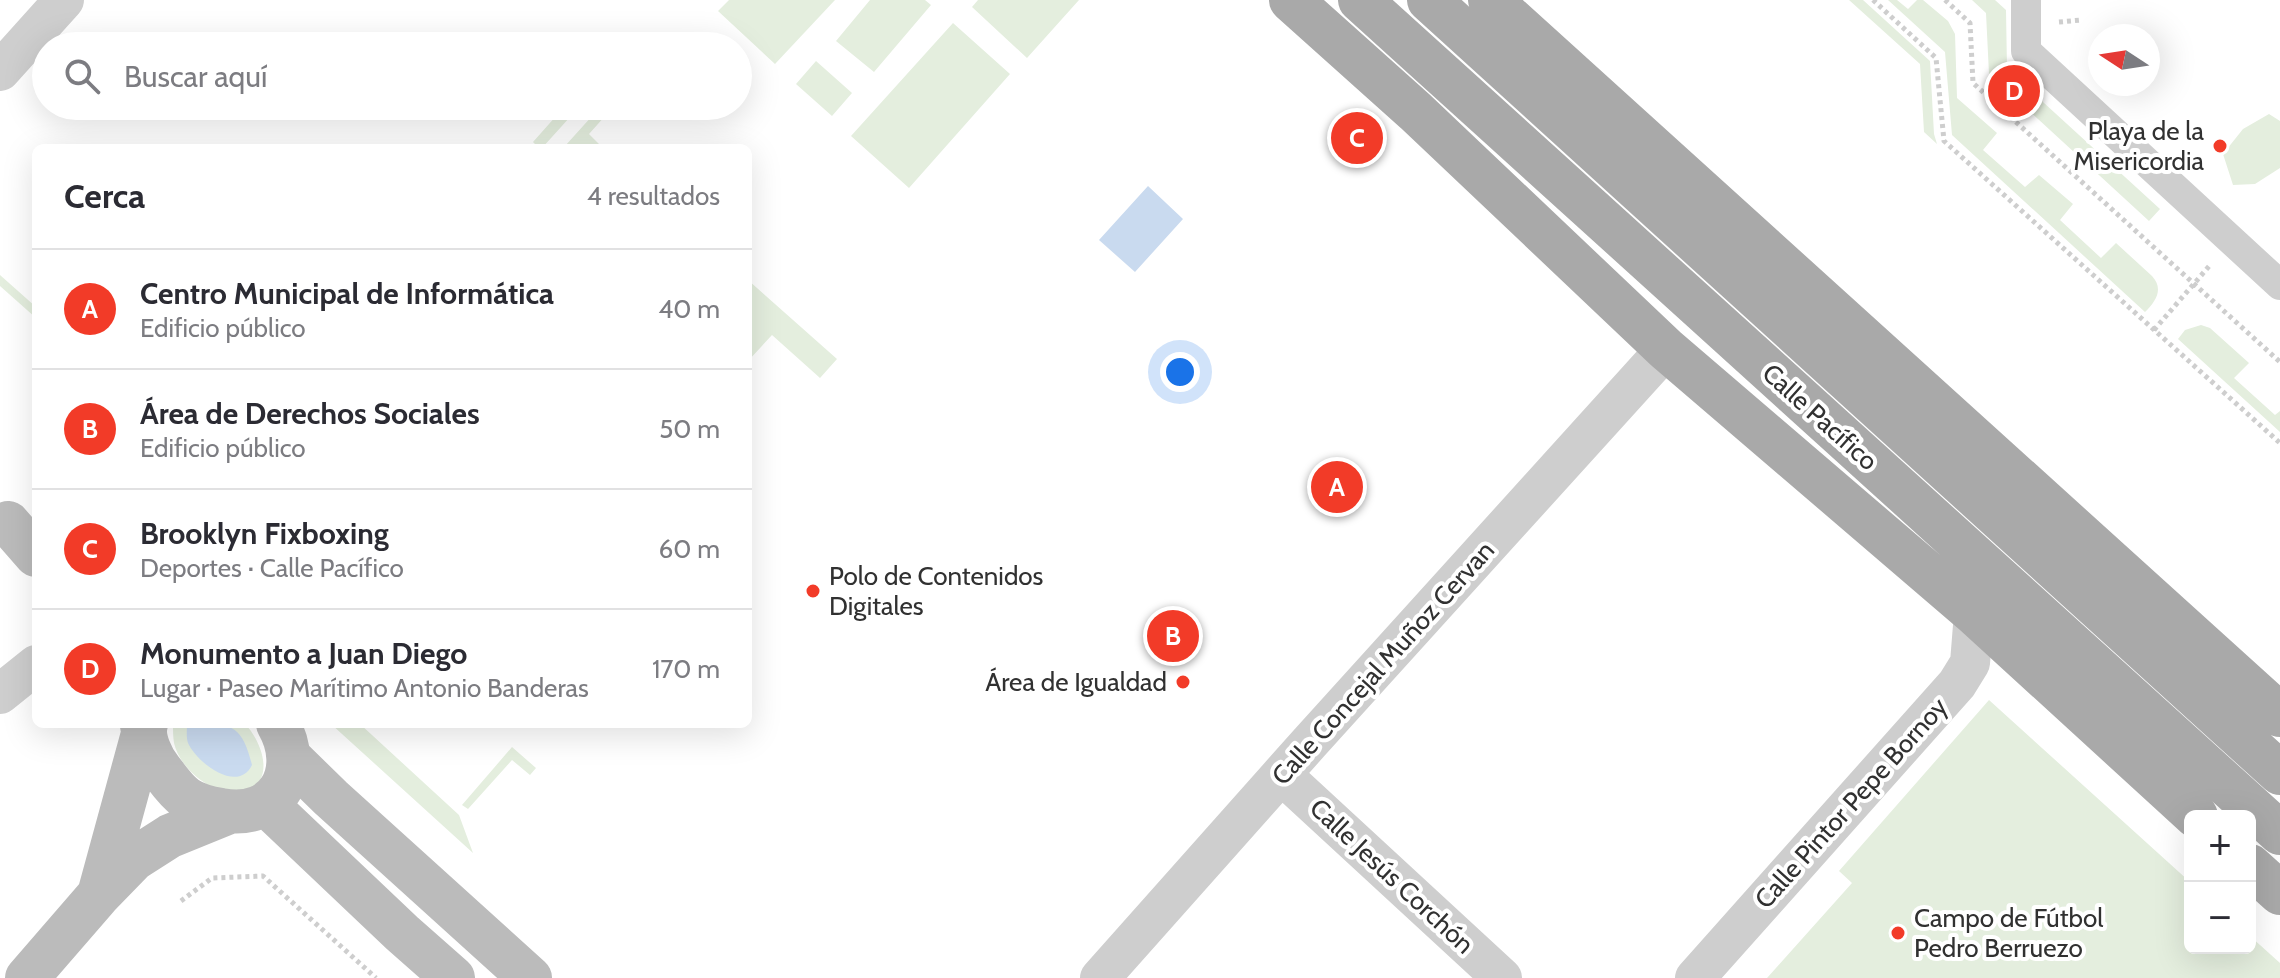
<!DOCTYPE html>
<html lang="es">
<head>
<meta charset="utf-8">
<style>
  body { margin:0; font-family:Cabin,sans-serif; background:#f2f2f3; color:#2b2b33 }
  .controls { position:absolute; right:24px; bottom:24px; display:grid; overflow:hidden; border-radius:12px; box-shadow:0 8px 32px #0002 }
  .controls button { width:72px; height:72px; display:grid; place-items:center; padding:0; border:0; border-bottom:2px solid #e1e1e2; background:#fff; color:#2b2b33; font:40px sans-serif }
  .compass { position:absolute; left:2088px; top:24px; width:72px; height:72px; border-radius:50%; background:#fff; box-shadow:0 8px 32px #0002; rotate:282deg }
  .you { position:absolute; left:1180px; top:372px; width:28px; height:28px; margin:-20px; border:6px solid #fff; border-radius:50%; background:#1a73e8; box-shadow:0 0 0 12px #1a73e833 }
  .badge { display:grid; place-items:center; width:52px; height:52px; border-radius:50%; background:#f23b28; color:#fff; font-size:26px; font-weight:700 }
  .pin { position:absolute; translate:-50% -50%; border:4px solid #fff; box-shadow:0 2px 8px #0006 }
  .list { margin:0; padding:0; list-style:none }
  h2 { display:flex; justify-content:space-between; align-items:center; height:104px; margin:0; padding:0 32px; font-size:34px }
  h2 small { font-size:26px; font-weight:400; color:#7c7c81 }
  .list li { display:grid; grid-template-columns:52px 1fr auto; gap:24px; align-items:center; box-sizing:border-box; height:120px; padding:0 32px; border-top:2px solid #e1e1e2 }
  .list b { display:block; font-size:30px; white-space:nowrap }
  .list p { margin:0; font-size:26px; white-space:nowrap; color:#7c7c81 }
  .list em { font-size:26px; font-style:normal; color:#7c7c81 }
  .icon { flex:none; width:44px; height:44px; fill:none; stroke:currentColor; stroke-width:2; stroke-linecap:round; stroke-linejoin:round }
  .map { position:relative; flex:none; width:2280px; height:978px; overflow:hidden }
  .search { position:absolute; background:#fff; box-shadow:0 8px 32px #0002; left:32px; top:32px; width:720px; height:88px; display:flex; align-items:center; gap:20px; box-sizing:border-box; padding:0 28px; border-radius:44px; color:#7c7c81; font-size:30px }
  .panel { position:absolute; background:#fff; box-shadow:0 8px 32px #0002; left:32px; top:144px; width:720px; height:584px; border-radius:12px }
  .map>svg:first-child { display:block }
  .green { fill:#e4eede }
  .water { fill:#c9daef }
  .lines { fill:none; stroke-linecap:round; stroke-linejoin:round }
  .path { stroke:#cecece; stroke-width:5; stroke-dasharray:4 4; stroke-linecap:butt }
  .pedestrian { stroke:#cecece; stroke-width:30 }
  .minor { stroke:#cecece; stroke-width:40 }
  .secondary { stroke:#bbb; stroke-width:44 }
  .primary { stroke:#a9a9a9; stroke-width:44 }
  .poi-dot { fill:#f23b28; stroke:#fff; stroke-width:3 }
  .labels { text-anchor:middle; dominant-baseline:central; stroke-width:8; stroke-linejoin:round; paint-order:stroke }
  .poi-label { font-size:26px; fill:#313131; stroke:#fff; text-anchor:end }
  .street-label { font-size:26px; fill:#313131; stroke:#fff }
</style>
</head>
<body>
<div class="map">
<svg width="2280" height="978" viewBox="0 0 2280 978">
  <rect width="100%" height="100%" fill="#fff"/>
  <!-- green -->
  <path class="green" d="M729,0H835L775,64L718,11Z
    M870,0H925L931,5L874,72L836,41Z
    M978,0H1079L1027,58L972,7Z
    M1849,0H1863L1930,61L1934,134L1937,144L1924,132L1920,64Z
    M1888,0H1897L1908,9L1917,0H1923L1948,21L1955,34L1957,98L1997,133L1983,150L2025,187L2039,175L2073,204L2060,220L2101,258L2116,243L2152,276C2164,289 2156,301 2145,312L1952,135L1945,52Z
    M1972,0H1995L2006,10L2007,69L2160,209L2149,221L1989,74L1986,13Z
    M953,23L1010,74L909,188L851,136Z
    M816,61L852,93L832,116L796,84Z
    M565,106H580L542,148H539L533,142Z
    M584,106H614L589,134L603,148H567L565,146L593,115Z
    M2269,114L2280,121V168L2255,184L2233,185L2223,154L2243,129Z
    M0,275L36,307V318L0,286Z
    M748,280L837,359L820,378L772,335L748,361Z
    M2201,325L2210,328L2249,363L2234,378L2275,415L2280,411V432L2178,339L2185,330Z
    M1989,700L2190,882V948H2250V936L2280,963V978H1767L1852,883L1839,871Z
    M173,724H245C261,740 277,781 245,791C216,799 180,770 174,743C173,737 173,730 173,724Z
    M331,724H360L459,815L473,853Z
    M512,747L536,768L530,775L512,760L468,809L462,805Z"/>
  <!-- water -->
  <path class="water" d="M1148,186L1183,219L1135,272L1099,240Z
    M187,724C228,724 241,720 252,765C238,794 197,763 188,743C186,737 187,730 187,724Z"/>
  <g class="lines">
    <!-- path -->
    <path class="path" d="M1873,0L1936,58L1944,141L2280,443
      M1945,0L1970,23L1973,83L2280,362
      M2059,22L2081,20
      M2154,330L2211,264
      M181,901L212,878L263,876L376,978"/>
    <!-- pedestrian -->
    <path class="pedestrian" d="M2026,0V51L2280,285"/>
    <!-- minor -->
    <path class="minor" d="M0,71L64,0
      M0,694L36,665
      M1282,775L1502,978
      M1100,978L1310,742L1666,349
      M1695,978L1957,684L1970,663L1974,613"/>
    <!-- secondary -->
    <path class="secondary" d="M8,523L36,555
      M146,724C142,738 152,759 161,770C168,779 176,791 186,798C196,805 209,808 221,810C277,821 305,771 278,724
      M289,757L331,798L530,978
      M267,805L402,933L453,978
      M100,891L144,730L142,726
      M27,978L98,896L134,859L170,836L229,812"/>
    <!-- primary -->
    <path class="primary" d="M1291,0L1416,112L1666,349L1974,613L2196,816
      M1360,0L2280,833
      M1429,0L2280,773
      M1490,0L2280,715
      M2250,866L2280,893"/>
  </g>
  <!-- markers -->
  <g class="poi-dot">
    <circle cx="2220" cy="146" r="8"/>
    <circle cx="813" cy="591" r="8"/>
    <circle cx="1183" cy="682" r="8"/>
    <circle cx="1898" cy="933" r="8"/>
  </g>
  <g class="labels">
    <!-- poi labels -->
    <g class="poi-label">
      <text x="2204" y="131">Playa de la<tspan x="2204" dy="30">Misericordia</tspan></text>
      <text x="829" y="576" text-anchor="start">Polo de Contenidos<tspan x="829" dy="30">Digitales</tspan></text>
      <text x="1167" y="682">Área de Igualdad</text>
      <text x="1914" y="918" text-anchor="start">Campo de Fútbol<tspan x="1914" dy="30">Pedro Berruezo</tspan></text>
    </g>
    <!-- street labels -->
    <g class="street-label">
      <text transform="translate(1820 417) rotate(42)">Calle Pacífico</text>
      <text transform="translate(1383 663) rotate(-48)">Calle Concejal Muñoz Cervan</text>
      <text transform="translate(1851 803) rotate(-48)">Calle Pintor Pepe Bornoy</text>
      <text transform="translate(1392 876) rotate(43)">Calle Jesús Corchón</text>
    </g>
  </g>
</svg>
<div class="controls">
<button>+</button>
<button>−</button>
</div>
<svg class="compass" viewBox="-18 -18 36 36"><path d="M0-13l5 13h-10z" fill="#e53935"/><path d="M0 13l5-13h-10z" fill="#7c7c81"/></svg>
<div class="you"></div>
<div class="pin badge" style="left:1337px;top:487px">A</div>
<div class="pin badge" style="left:1173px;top:636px">B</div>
<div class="pin badge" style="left:1357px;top:138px">C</div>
<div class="pin badge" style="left:2014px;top:91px">D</div>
<div class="search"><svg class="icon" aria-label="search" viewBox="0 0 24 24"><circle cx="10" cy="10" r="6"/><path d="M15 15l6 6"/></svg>Buscar aquí</div>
<section class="panel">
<h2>Cerca<small>4 resultados</small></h2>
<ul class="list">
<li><span class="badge">A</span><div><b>Centro Municipal de Informática</b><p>Edificio público</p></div><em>40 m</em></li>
<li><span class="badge">B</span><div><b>Área de Derechos Sociales</b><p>Edificio público</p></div><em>50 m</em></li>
<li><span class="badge">C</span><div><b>Brooklyn Fixboxing</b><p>Deportes · Calle Pacífico</p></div><em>60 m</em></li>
<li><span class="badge">D</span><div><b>Monumento a Juan Diego</b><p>Lugar · Paseo Marítimo Antonio Banderas</p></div><em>170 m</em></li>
</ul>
</section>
</div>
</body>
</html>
